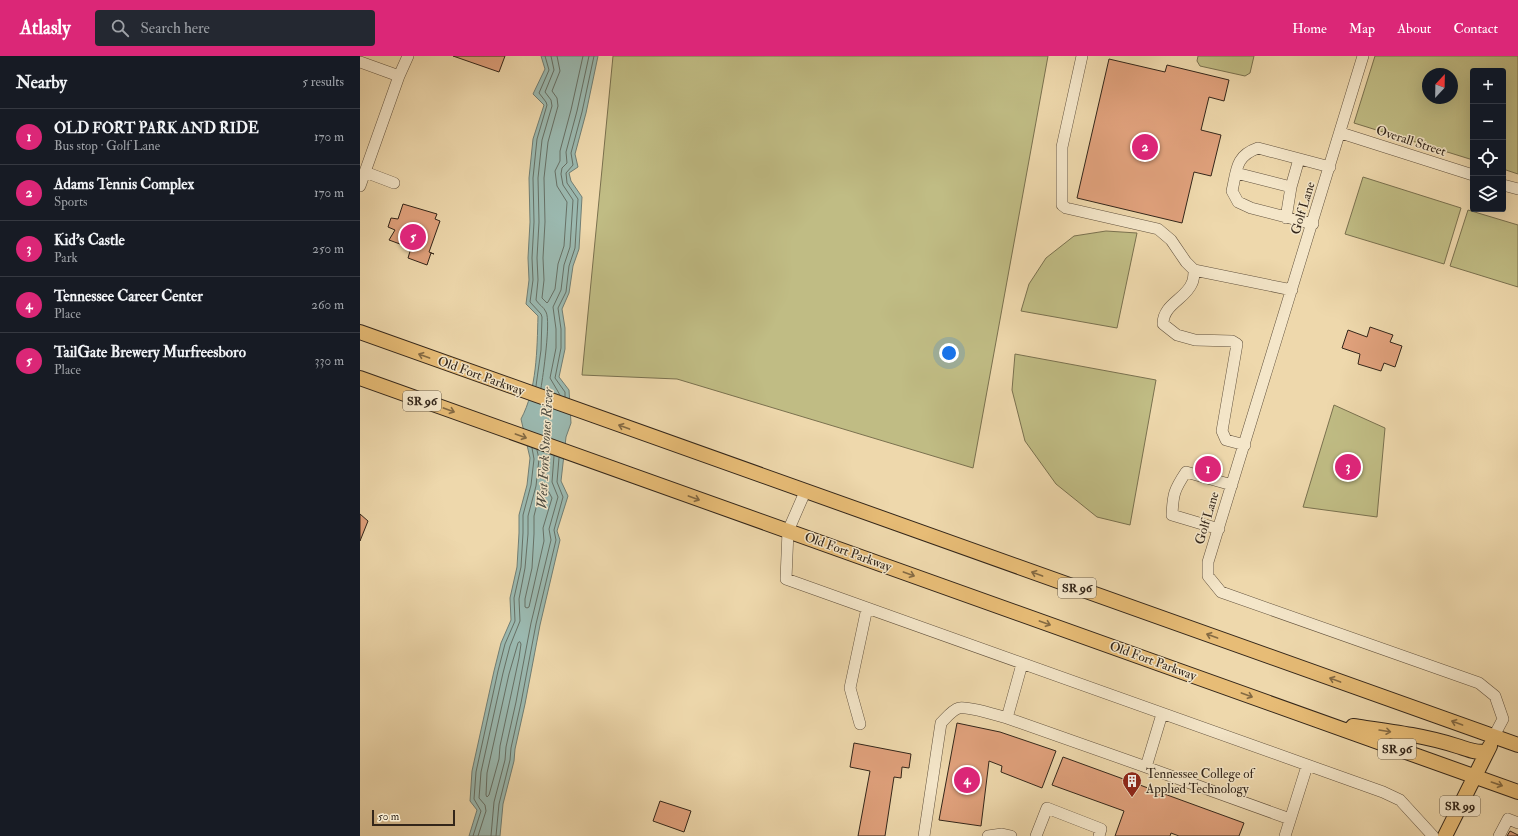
<!DOCTYPE html>
<html lang="en">
<head>
<meta charset="utf-8">
<style>
  body { margin:0; font-family:"IM FELL Double Pica",serif; background:#242831; color:#f1f3f6 }
  .controls { position:absolute; right:12px; top:12px; display:grid; overflow:hidden; border-radius:4px; box-shadow:0 4px 16px #0002 }
  .controls button { width:36px; height:36px; display:grid; place-items:center; padding:0; border:0; border-bottom:1px solid #363941; background:#171b24; color:#f1f3f6; font:20px sans-serif }
  .compass { position:absolute; left:1062px; top:12px; width:36px; height:36px; border-radius:50%; background:#171b24; box-shadow:0 4px 16px #0002; rotate:22deg }
  .scale { position:absolute; left:12px; bottom:10px; width:83px; box-sizing:border-box; padding-left:4px; border:2px solid #33261a; border-top:0; font-size:11px; line-height:14px; white-space:nowrap; color:#33261a; -webkit-text-stroke:3px #f4e6c9; paint-order:stroke }
  .you { position:absolute; left:589px; top:297px; width:14px; height:14px; margin:-10px; border:3px solid #fff; border-radius:50%; background:#1a73e8; box-shadow:0 0 0 6px #1a73e833 }
  .badge { display:grid; place-items:center; width:26px; height:26px; border-radius:50%; background:#db2777; color:#fff; font-size:13px; font-weight:700 }
  .pin { position:absolute; translate:-50% -50%; border:2px solid #fff; box-shadow:0 1px 4px #0006 }
  .list { margin:0; padding:0; list-style:none }
  h2 { display:flex; justify-content:space-between; align-items:center; height:52px; margin:0; padding:0 16px; font-size:17px }
  h2 small { font-size:13px; font-weight:400; color:#9ea1a6 }
  .list li { display:grid; grid-template-columns:26px 1fr auto; gap:12px; align-items:center; box-sizing:border-box; height:56px; padding:0 16px; border-top:1px solid #363941 }
  .list b { display:block; font-size:15px; white-space:nowrap }
  .list p { margin:0; font-size:13px; white-space:nowrap; color:#9ea1a6 }
  .list em { font-size:13px; font-style:normal; color:#9ea1a6 }
  .icon { flex:none; width:22px; height:22px; fill:none; stroke:currentColor; stroke-width:2; stroke-linecap:round; stroke-linejoin:round }
  .map { position:relative; flex:none; width:1158px; height:780px; overflow:hidden }
  header { display:flex; align-items:center; gap:24px; box-sizing:border-box; height:56px; padding:0 20px; background:#db2777; color:#fff }
  header strong { font-size:19px }
  nav { display:flex; gap:22px; margin-inline-start:auto; font-size:14px }
  .search { width:280px; height:36px; background:#242831; display:flex; align-items:center; gap:10px; box-sizing:border-box; padding:0 14px; border-radius:4px; color:#9ea1a6; font-size:15px }
  main { display:flex }
  aside { flex:1; background:#171b24 }
  .map>svg:first-child { display:block }
  .green { fill:#c0bc84; stroke:#7a714f; fill-rule:evenodd }
  .water { fill:#9bb9b0; stroke:#717e74 }
  .lines { fill:none; stroke-linecap:round; stroke-linejoin:round }
  .shore { stroke:#677065; stroke-width:1 }
  .building { fill:#e0a17c; stroke:#33261a }
  .minor-casing { stroke:#62523e; stroke-width:12 }
  .major-casing { stroke:#33261a; stroke-width:16 }
  .minor { stroke:#f4e6c9; stroke-width:11 }
  .major { stroke:#e7bc76; stroke-width:14 }
  .oneway { stroke:#846a43 }
  .labels { text-anchor:middle; dominant-baseline:central; stroke-width:3; stroke-linejoin:round; paint-order:stroke }
  .shield { fill:#f4e6c9; stroke:#6d604e; stroke-width:1 }
  .shield-label { font-size:12px; font-weight:bold; fill:#33261a }
  .street-label { font-size:13px; fill:#33261a; stroke:#f4e6c9 }
  .poi-label { font-size:13px; fill:#33261a; stroke:#f4e6c9; text-anchor:start }
  .water-label { font-size:14px; font-style:italic; fill:#4d4b40; stroke:#f4e6c9 }
</style>
</head>
<body>
<header>
<strong>Atlasly</strong>
<div class="search"><svg class="icon" aria-label="search" viewBox="0 0 24 24"><circle cx="10" cy="10" r="6"/><path d="M15 15l6 6"/></svg>Search here</div>
<nav><a>Home</a><a>Map</a><a>About</a><a>Contact</a></nav>
</header>
<main>
<aside>
<h2>Nearby<small>5 results</small></h2>
<ul class="list">
<li><span class="badge">1</span><div><b>OLD FORT PARK AND RIDE</b><p>Bus stop · Golf Lane</p></div><em>170 m</em></li>
<li><span class="badge">2</span><div><b>Adams Tennis Complex</b><p>Sports</p></div><em>170 m</em></li>
<li><span class="badge">3</span><div><b>Kid's Castle</b><p>Park</p></div><em>250 m</em></li>
<li><span class="badge">4</span><div><b>Tennessee Career Center</b><p>Place</p></div><em>260 m</em></li>
<li><span class="badge">5</span><div><b>TailGate Brewery Murfreesboro</b><p>Place</p></div><em>330 m</em></li>
</ul>
</aside>
<div class="map">
<svg width="1158" height="780" viewBox="0 0 1158 780">
  <rect width="100%" height="100%" fill="#eed8ac"/>
  <filter id="stains"><feTurbulence type="fractalNoise" baseFrequency=".005" numOctaves="4"/><feColorMatrix values="0 0 0 0 .2 0 0 0 0 .09 0 0 0 0 .02 0 0 0 .5 -.17"/></filter>
  <radialGradient id="worn" r=".72"><stop offset=".6" stop-color="#630" stop-opacity="0"/><stop offset="1" stop-color="#630" stop-opacity=".3"/></radialGradient>
  <!-- green -->
  <path class="green" d="M253,0H688L613,412L317,323L222,319Z
    M838,0H894L890,17L885,20L840,10L837,5Z
    M1015,0H1158V118L1143,113V15H1113V104L994,67ZM1068,18H1092V42H1068Z
    M1003,121L1101,152L1084,208L985,178Z
    M1108,154L1158,169V231L1090,210Z
    M746,175L777,177L757,272L661,255L669,228L686,202L714,180Z
    M655,298L796,324L770,469L737,461L696,428L665,385L652,334Z
    M974,349L1025,372L1017,461L943,451Z"/>
  <!-- water -->
  <path class="water" d="M181,0H238L226,57L215,98L218,111L209,117L211,125L222,141L219,193L213,210L209,237L202,253L205,272V293L199,321L209,334L211,367L206,381L201,425L208,440L197,475L200,484L180,569L165,648L155,693L154,705L143,748L140,780H109L117,754L110,745L112,715L134,615L141,587L151,564L150,542L157,511L159,477V459L167,429L170,402L161,363C177,333 177,294 178,260L166,248L169,224L168,202L170,166L169,122L173,83L184,49L173,38L185,13Z"/>
  <g class="lines">
    <!-- shore -->
    <path class="shore" d="M197,0L200,15L192,35L197,42L198,50L188,86L184,122L185,166L183,202L184,224L182,242L187,247L188,246L195,233L198,208L204,190L207,146L197,130L195,115L200,105V95L211,54L223,0
      M176,330L181,294L182,261L181,258L170,246L173,224L172,202L174,166L173,122L177,83L187,49L186,46L179,37L189,14L185,0
      M181,332C183,320 191,265 186,256C184,251 178,248 176,244L178,224L177,202L179,166L178,122L182,84L192,50L191,44L185,36L194,14L191,0
      M200,339L190,322L196,292V273L193,251L201,234L204,209L210,191L213,144L203,129L201,118L202,112L207,107L206,96L217,55L229,0
      M205,341V336L195,322L201,292V273L198,252L206,236L209,210L215,192L218,143L207,127L206,117L213,109L211,97L222,56L234,0
      M184,427L192,442L183,472L184,485L169,551L167,552L165,551V543L172,512L174,478V460L182,428Z
      M160,586L161,588L159,602L140,690L139,703L129,739L127,741L126,739L127,717L149,618L158,587Z
      M113,780L121,755L114,743L116,716L138,615L145,588L155,565L154,542L161,511L163,477V459L171,429L174,403L172,392
      M118,780L126,755L125,749L119,742L121,716L143,617L150,590L160,565L159,543L165,512L168,478V460L176,430L179,403L177,394
      M131,780L134,746L145,704L146,691L156,646L171,567L191,484L189,473L198,441L192,426L194,400
      M136,780L139,748L150,704L151,692L161,647L176,568L196,484L194,474L203,441L197,426L199,402"/>
  </g>
  <!-- building -->
  <path class="building" d="M93,0H145L139,16Z
    M749,3L805,16L807,9L869,24L864,45L849,41L841,74L861,79L851,120L834,116L822,167L717,142Z
    M43,148L77,158L75,163L80,165L69,196L74,198L71,197L67,209L48,202L51,192L29,184L35,174L28,171L31,162L38,163Z
    M1010,271L1033,279L1030,286L1042,290L1035,311L1024,307L1021,315L998,308L1000,298L982,292L988,274L1007,281Z
    M0,458L8,465L0,485Z
    M597,667L640,676L696,695L682,732L641,716L642,710L629,705L621,770L579,764Z
    M494,687L551,698L549,712L542,711L541,722L534,721L525,780H498L510,715L490,711Z
    M703,701L884,767L879,780H819L811,777L810,780H755L764,755L692,729Z
    M300,745L331,755L324,776L293,765Z
    M1150,775L1158,779V780H1147Z"/>
  <g class="lines">
    <!-- minor casing -->
    <g class="minor-casing">
      <path id="minor" d="M722,0L702,91V149L706,152L798,173L811,184L826,206L834,214L932,234
        M1003,0L848,506V520L861,536L1119,627L1135,640L1143,663L1134,680
        M0,6L39,20
        M981,77L1113,119
        M5,116L34,127
        M876,117L931,131
        M1143,129L1158,133
        M0,130L39,20L48,0
        M926,162L931,131L939,103
        M953,168L891,152L878,146L872,135C877,114 875,100 898,92L970,111
        M834,214C834,218 834,223 832,227C826,243 803,248 803,268L817,279L835,284L872,285L877,288L862,375L866,384L885,389
        M445,436L428,475L426,523L1023,736L1040,744L1073,780
        M859,473L812,459C813,438 814,434 826,416L872,429
        M802,658L786,711L930,763
        M647,662L786,711
        M500,668L490,632L507,552
        M564,780L581,667C586,662 592,654 599,652C607,650 637,659 647,662L662,608
        M628,780L642,778L651,780
        M676,780L687,752L741,773L739,780
        M925,780L947,710
        M1139,780L1148,763L1158,767"/>
    </g>
    <!-- major casing -->
    <g class="major-casing">
      <path id="major" d="M0,276L1158,689
        M0,322L1158,736
        M993,670C1028,675 1063,679 1097,690C1107,693 1117,698 1127,695
        M1085,780L1130,690"/>
    </g>
    <!-- minor -->
    <use href="#minor" class="minor"/>
    <!-- major -->
    <use href="#major" class="major"/>
  </g>
  <!-- one-way arrows -->
  <defs><path id="oneway-shaft" d="M-6 0H5M1.5-3L5.5 0L1.5 3" fill="none" stroke-width="1.6" stroke-linecap="round" stroke-linejoin="round"/></defs>
  <g class="oneway">
    <use href="#oneway-shaft" transform="translate(64 300) rotate(-160)"/>
    <use href="#oneway-shaft" transform="translate(89 354) rotate(20)"/>
    <use href="#oneway-shaft" transform="translate(264 371) rotate(-160)"/>
    <use href="#oneway-shaft" transform="translate(161 380) rotate(20)"/>
    <use href="#oneway-shaft" transform="translate(334 442) rotate(20)"/>
    <use href="#oneway-shaft" transform="translate(549 518) rotate(20)"/>
    <use href="#oneway-shaft" transform="translate(677 518) rotate(-160)"/>
    <use href="#oneway-shaft" transform="translate(685 567) rotate(20)"/>
    <use href="#oneway-shaft" transform="translate(852 580) rotate(-160)"/>
    <use href="#oneway-shaft" transform="translate(975 624) rotate(-160)"/>
    <use href="#oneway-shaft" transform="translate(887 639) rotate(20)"/>
    <use href="#oneway-shaft" transform="translate(1097 667) rotate(-160)"/>
    <use href="#oneway-shaft" transform="translate(1025 675) rotate(9)"/>
    <use href="#oneway-shaft" transform="translate(1137 728) rotate(19)"/>
  </g>
  <!-- icons -->
  <defs>
    <g id="building-pin" transform="scale(1)"><path d="M0 17L-7.5 6A9.5 9.5 0 1 1 7.5 6Z" fill="#8f2418" stroke="#f4e6c9"/><path d="M-4-6H4V6H1V3H-1V6H-4ZM-2.5-4.3h1.7v1.8h-1.7ZM.8-4.3h1.7v1.8H.8ZM-2.5-1h1.7V.8h-1.7ZM.8-1h1.7V.8H.8Z" fill="#fff"/></g>
  </defs>
  <g fill-rule="evenodd">
    <use href="#building-pin" x="772" y="725"/>
  </g>
  <g class="labels">
    <!-- shield labels -->
    <g class="shield">
      <rect x="43" y="335" width="38" height="20" rx="3"/>
      <rect x="698" y="522" width="38" height="20" rx="3"/>
      <rect x="1018" y="683" width="38" height="20" rx="3"/>
      <rect x="1080" y="740" width="40" height="20" rx="3"/>
    </g>
    <g class="shield-label">
      <text x="62" y="345">SR 96</text>
      <text x="717" y="532">SR 96</text>
      <text x="1037" y="693">SR 96</text>
      <text x="1100" y="750">SR 99</text>
    </g>
    <!-- street labels -->
    <g class="street-label">
      <text transform="translate(1051 85) rotate(18)">Overall Street</text>
      <text transform="translate(943 152) rotate(-73)">Golf Lane</text>
      <text transform="translate(121 320) rotate(20)">Old Fort Parkway</text>
      <text transform="translate(847 462) rotate(-73)">Golf Lane</text>
      <text transform="translate(488 496) rotate(20)">Old Fort Parkway</text>
      <text transform="translate(793 605) rotate(20)">Old Fort Parkway</text>
    </g>
    <!-- poi labels -->
    <g class="poi-label">
      <text x="786" y="718">Tennessee College of<tspan x="786" dy="15">Applied Technology</tspan></text>
    </g>
    <!-- water labels -->
    <g class="water-label">
      <text transform="translate(185 392) rotate(-87)">West Fork Stones River</text>
    </g>
  </g>
  <rect width="100%" height="100%" filter="url(#stains)"/>
  <rect width="100%" height="100%" fill="url(#worn)"/>
</svg>
<div class="controls">
<button>+</button>
<button>−</button>
<button><svg class="icon" aria-label="locate" viewBox="0 0 24 24"><circle cx="12" cy="12" r="6"/><path d="M12 2v4M12 18v4M2 12h4M18 12h4"/></svg></button>
<button><svg class="icon" aria-label="layers" viewBox="0 0 24 24"><path d="M12 4l9 5-9 5-9-5zM3 14l9 5 9-5"/></svg></button>
</div>
<svg class="compass" viewBox="-18 -18 36 36"><path d="M0-13l5 13h-10z" fill="#e53935"/><path d="M0 13l5-13h-10z" fill="#9ea1a6"/></svg>
<div class="scale">50 m</div>
<div class="you"></div>
<div class="pin badge" style="left:848px;top:413px">1</div>
<div class="pin badge" style="left:785px;top:91px">2</div>
<div class="pin badge" style="left:988px;top:411px">3</div>
<div class="pin badge" style="left:607px;top:724px">4</div>
<div class="pin badge" style="left:53px;top:181px">5</div>
</div>
</main>
</body>
</html>
